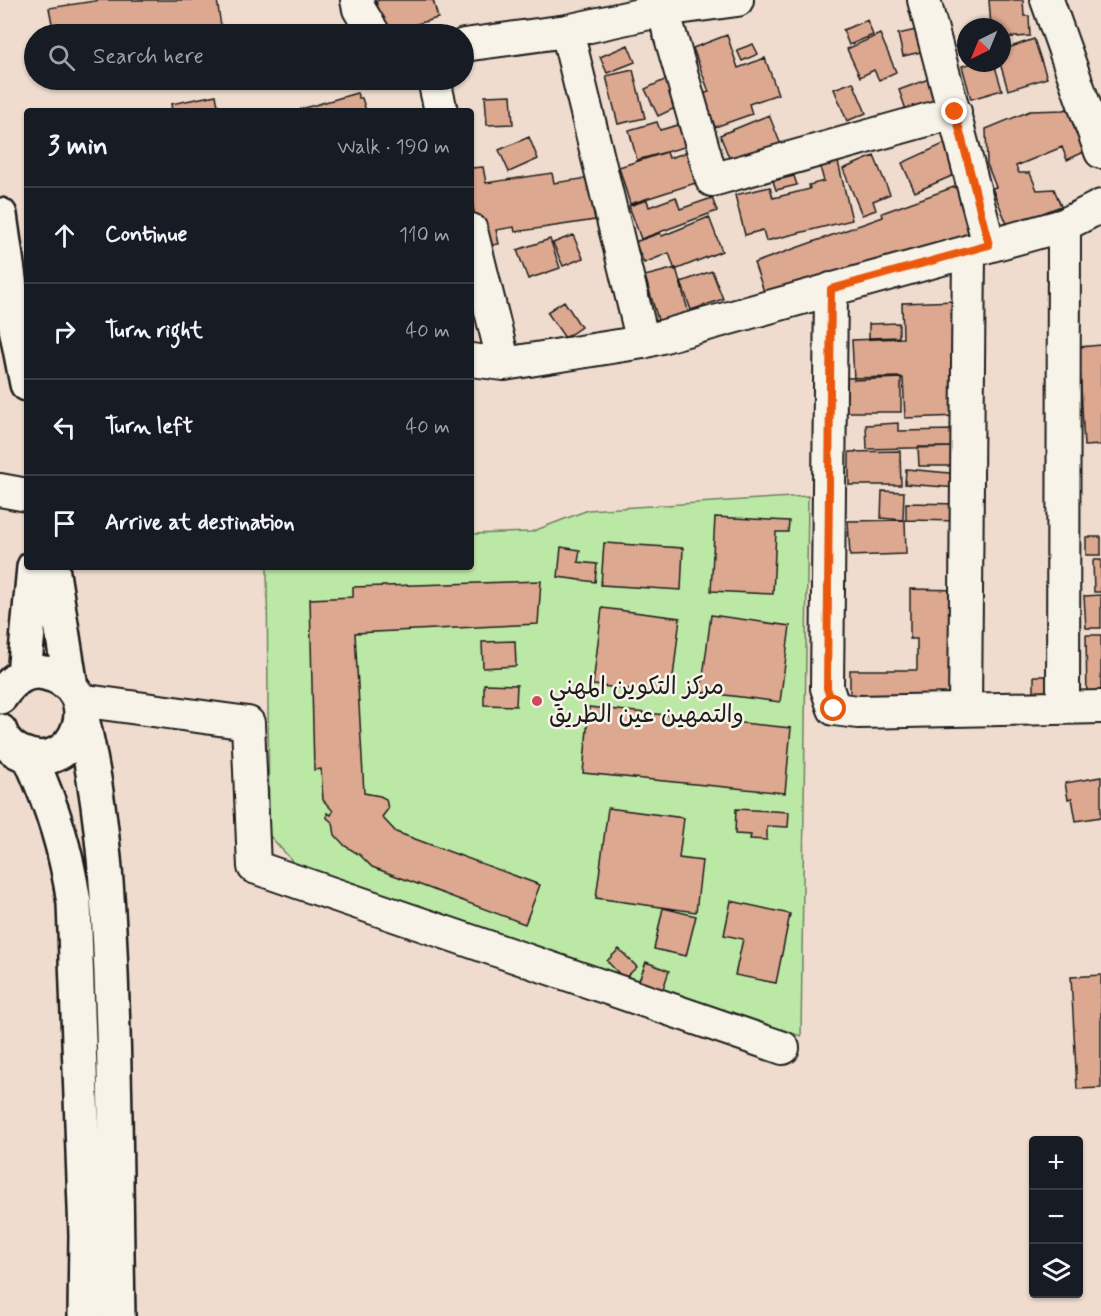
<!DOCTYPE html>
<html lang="en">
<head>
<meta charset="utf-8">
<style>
  body { margin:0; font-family:Mynerve,"Playpen Sans Arabic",sans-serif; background:#20242c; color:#f1f3f6 }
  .controls { position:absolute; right:18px; bottom:18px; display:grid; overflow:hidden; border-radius:6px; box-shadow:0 2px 4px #0004 }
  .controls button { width:54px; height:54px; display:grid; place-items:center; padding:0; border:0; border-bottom:2px solid #363941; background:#171b24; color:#f1f3f6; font:30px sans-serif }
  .compass { position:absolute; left:957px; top:18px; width:54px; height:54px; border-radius:50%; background:#171b24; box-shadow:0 2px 4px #0004; rotate:223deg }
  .stop { position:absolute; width:18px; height:18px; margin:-14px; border:4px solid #ea580c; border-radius:50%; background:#fff }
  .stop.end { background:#ea580c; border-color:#fff; box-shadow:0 2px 6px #0008 }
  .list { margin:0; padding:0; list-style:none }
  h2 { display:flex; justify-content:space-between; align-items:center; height:78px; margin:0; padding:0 24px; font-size:26px }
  h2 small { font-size:20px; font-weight:400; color:#9ea1a6 }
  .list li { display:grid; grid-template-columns:39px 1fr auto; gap:18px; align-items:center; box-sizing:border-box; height:96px; padding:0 24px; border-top:2px solid #363941 }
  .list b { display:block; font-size:22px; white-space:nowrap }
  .list em { font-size:20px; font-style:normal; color:#9ea1a6 }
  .icon { flex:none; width:33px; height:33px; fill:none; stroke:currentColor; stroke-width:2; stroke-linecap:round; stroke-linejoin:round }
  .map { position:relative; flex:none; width:1101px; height:1316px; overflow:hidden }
  .search { position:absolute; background:#171b24; box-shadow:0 2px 4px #0004; left:24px; top:24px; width:450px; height:66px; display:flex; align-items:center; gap:15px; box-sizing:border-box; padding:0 21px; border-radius:33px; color:#9ea1a6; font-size:22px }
  .panel { position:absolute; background:#171b24; box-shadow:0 2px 4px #0004; left:24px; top:108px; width:450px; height:462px; border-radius:6px }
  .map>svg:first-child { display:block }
  .pitch { fill:#bce8a5; stroke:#6c8260; stroke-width:1.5 }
  .building { fill:#dca890; stroke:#1c1c1c; stroke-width:1.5 }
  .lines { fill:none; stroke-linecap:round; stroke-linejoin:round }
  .minor-casing { stroke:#1c1c1c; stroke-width:36 }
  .major-casing { stroke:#1c1c1c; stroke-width:38 }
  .highway-casing { stroke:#1c1c1c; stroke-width:38 }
  .minor { stroke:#f7f3e8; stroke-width:32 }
  .major { stroke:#f7f3e8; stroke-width:33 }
  .highway { stroke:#f7f3e8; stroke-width:33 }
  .route { stroke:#ea580c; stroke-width:8 }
  .poi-dot { fill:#d1495b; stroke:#f7f3e8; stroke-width:2 }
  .labels { text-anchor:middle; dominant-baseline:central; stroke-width:5; stroke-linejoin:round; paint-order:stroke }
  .poi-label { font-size:24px; fill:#1c1c1c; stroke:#f7f3e8; text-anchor:start }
</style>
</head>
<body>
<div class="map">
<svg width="1101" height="1316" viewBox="0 0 1101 1316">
  <rect width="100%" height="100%" fill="#efdcce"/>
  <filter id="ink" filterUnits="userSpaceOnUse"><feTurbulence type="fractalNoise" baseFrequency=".0167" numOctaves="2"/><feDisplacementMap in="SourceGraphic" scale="12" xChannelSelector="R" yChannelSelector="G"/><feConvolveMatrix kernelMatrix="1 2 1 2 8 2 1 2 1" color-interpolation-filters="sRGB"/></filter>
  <g filter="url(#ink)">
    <!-- pitch -->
    <path class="pitch" d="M808,496L801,1036L296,865L269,835L267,567H471V534L531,532L588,510Z"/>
    <!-- building -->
    <path class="building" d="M101,0H217L221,26L166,34H54L49,8Z
      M380,0H433L438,18L385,33L376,1Z
      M989,0H1023L1024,16H1029L1030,36L1002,38V27H991Z
      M867,20L873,35L849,45L843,30Z
      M925,28L930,50L903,56L898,34Z
      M880,34L896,72L879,80L874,70L860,77L847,49Z
      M727,35L738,68L765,58L778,94L749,104L752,114L715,127L702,94L709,92L693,48Z
      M1034,39L1047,78L1008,90L1000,63H1002V50Z
      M753,44L758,54L742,61L737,50Z
      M628,45L635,62L607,73L600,57Z
      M973,63H994L1002,90L971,99L962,66Z
      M633,70L645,118L618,124L606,76Z
      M673,76L686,103L658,116L645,89Z
      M934,77L946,108L910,121L899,90Z
      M853,82L866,113L847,121L834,89Z
      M357,93L359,98H362L366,111H302L301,109Z
      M216,95L219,111H172L171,104Z
      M511,95L513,124L487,125L485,96Z
      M1069,108L1086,151L1067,160L1062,147L1016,166L1019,173H1030L1037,190L1054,189L1061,206L1043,213L1044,225L1013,238L992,188L996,187L987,164L986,129L1030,111L1064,110Z
      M769,115L783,150L734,170L720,135Z
      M657,122L660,130L689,122L695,144L637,160L629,130Z
      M529,137L538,159L509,172L499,150Z
      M950,141L963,171L915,192L902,163Z
      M698,149L708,179L630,204L619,167L667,152L669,158Z
      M874,156L890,194L873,201L876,210L862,215L843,169Z
      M838,162L852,220L766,241L763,230L745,235L735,195L770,187L773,198L810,189L809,185L824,181L820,167Z
      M483,167L486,183L552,173L554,183L588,178L595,220L515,232L514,227L496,230L499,244L480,247L471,195V168Z
      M794,176L797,185L776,190L773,181Z
      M965,183L984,236L766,297L754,263L883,217L882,213Z
      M676,197L680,209L712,198L717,211L641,239L629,206L647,200L649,207Z
      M709,217L722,251L675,270L669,253L644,263L635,242L660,233L662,236Z
      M573,235L583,258L563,266L553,243Z
      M550,239L560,268L528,279L517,250Z
      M676,268L691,321L661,330L645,276Z
      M712,271L723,299L691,310L681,282Z
      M564,301L581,327L565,338L547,312Z
      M956,301L961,416L905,418L903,378L854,380L852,340L903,338L902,303Z
      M899,323V337L869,338V324Z
      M1101,345V445L1084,446L1079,347Z
      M901,377V412H846V378Z
      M898,423V431L955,430V447L867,449L866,425Z
      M918,447H961V466H919Z
      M900,451L901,485H849V452Z
      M906,469L960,474L958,488L905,484Z
      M882,491L904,492L903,520L881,518Z
      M906,503L961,504V521L906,520Z
      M715,517L789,521L788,532H776L773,594L711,591Z
      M905,520L906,554L850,556L848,521Z
      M1086,537H1101V555H1086Z
      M604,543L683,548L681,590L601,585Z
      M561,547L580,550L578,562L597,564L595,582L558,577Z
      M1093,560H1101V592H1094Z
      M541,581L538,624L355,633L364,793L380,796L386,799L388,809L382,817L396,832L540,885L525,924L372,867L360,855L345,846L335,835L333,823L327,818V813L331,815L333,811L323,800L321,769L314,770L310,599L353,597V587Z
      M910,589L961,590V709L850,708V670H917V639H910Z
      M1101,595V628H1086L1084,596Z
      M602,608L680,618L671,694L593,685Z
      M711,615L790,626L780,702L701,692Z
      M1086,635H1101V701L1087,702Z
      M515,641L516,666L483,668L482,642Z
      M1034,676H1059L1060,699H1034Z
      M484,684L517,685L516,706L484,705Z
      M589,707L791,728L785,793L583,773Z
      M1101,777V817L1076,821L1072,798L1068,799L1065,783Z
      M608,808L684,818L679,858L702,861L696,912L596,898Z
      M736,809L789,812L788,827L767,826V840L750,839L751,835L735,834Z
      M731,901L790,914L776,983L735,975L743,939L724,935Z
      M663,908L696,916L686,956L654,949Z
      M619,949L637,967L624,979L607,961Z
      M646,962L669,971L662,992L638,983Z
      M1101,975V1088L1077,1089L1071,977Z"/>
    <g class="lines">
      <!-- minor casing -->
      <g class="minor-casing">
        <path id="minor" d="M357,0L359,9L374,34
          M924,0L989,245
          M1047,0L1101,152
          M663,10L712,180L955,112
          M567,31L643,342
          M464,45L567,31L663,10L737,0
          M434,80L441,111
          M471,230L504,364
          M831,289L827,688L834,709L858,712L1101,707
          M471,360L504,364L643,342L1064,225L1101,206
          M0,490L27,495
          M79,700L248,723L254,867L783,1048
          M1063,707L1064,225
          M965,709L969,251"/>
      </g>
      <!-- major casing -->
      <g class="major-casing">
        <path id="major" d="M0,215L16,328L27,384
          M52,567L71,687
          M24,674L34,567
          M0,697C11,682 24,668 45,673C111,688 76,779 21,753C12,749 3,741 0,731"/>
      </g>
      <!-- highway casing -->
      <g class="highway-casing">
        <path id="highway" d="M82,718C104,811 109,907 112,1002C116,1107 116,1211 118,1316
          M30,757C53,808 66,849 74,903L86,1235L85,1316"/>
      </g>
      <!-- minor -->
      <use href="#minor" class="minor"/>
      <!-- major -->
      <use href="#major" class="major"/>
      <!-- highway -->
      <use href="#highway" class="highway"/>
    </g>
  </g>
  <g class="lines" filter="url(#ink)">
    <!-- route -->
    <path class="route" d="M834,709L827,688L831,289L989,245L955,112"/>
  </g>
  <!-- markers -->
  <circle class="poi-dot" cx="537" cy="701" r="6"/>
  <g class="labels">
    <!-- poi labels -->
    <g class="poi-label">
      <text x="549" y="687">مركز التكوين المهني<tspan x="549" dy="28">والتمهين عين الطريق</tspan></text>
    </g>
  </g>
</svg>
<div class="controls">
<button>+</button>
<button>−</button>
<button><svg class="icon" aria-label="layers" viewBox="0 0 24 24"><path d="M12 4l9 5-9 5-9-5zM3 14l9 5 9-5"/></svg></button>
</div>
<svg class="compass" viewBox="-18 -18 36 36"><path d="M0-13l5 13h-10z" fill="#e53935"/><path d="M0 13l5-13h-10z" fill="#9ea1a6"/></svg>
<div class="stop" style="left:834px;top:709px"></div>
<div class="stop end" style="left:955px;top:112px"></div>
<div class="search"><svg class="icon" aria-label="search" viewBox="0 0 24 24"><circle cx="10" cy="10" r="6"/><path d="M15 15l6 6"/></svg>Search here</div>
<section class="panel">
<h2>3 min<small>Walk · 190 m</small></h2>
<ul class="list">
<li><svg class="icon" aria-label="ahead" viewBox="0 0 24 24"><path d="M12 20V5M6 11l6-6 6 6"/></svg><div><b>Continue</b></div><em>110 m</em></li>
<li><svg class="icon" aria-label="right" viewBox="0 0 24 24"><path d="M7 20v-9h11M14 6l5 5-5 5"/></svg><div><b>Turn right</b></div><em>40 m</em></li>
<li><svg class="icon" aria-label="left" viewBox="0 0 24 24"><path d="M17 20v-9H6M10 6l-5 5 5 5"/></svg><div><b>Turn left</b></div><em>40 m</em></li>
<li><svg class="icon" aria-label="arrive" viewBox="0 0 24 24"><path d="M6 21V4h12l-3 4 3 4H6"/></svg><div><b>Arrive at destination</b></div></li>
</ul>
</section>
</div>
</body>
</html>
